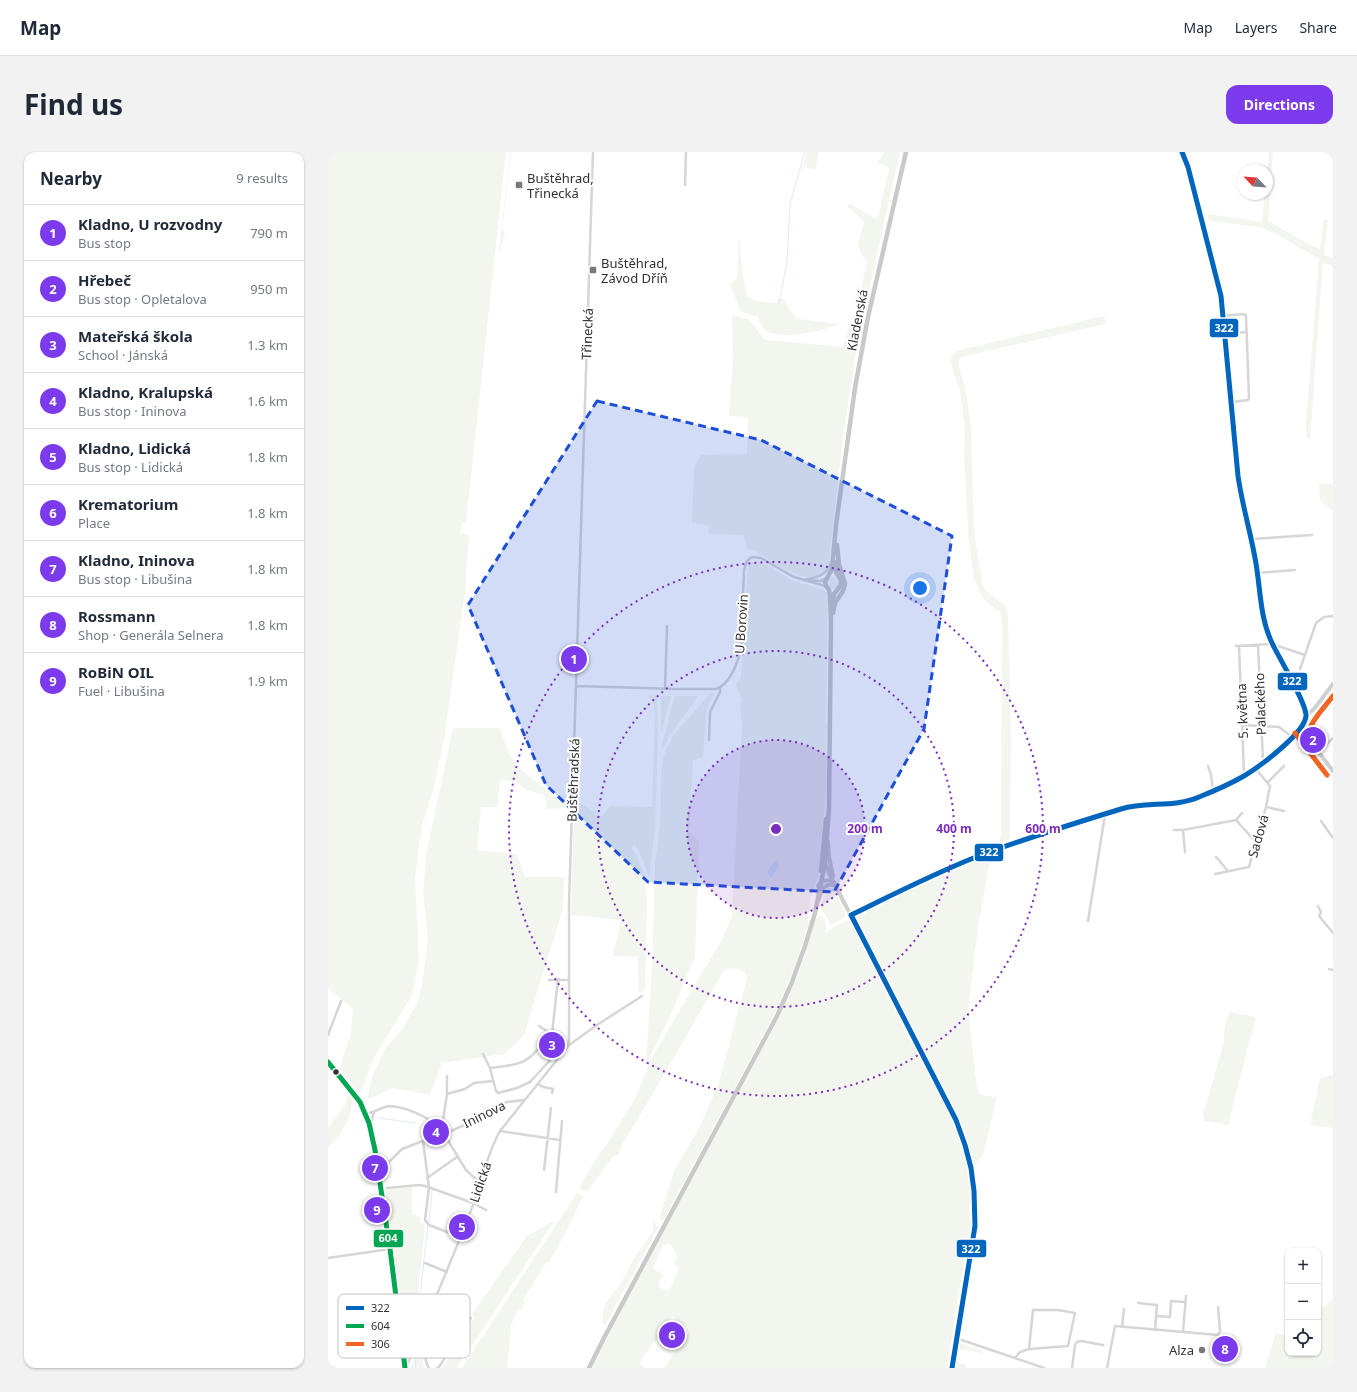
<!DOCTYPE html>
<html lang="en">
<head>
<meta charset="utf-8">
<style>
  body { margin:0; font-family:"Noto Sans",sans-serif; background:#f2f2f3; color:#1f2937 }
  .controls { position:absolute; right:12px; bottom:12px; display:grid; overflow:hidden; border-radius:8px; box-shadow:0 1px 3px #0004 }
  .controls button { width:36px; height:36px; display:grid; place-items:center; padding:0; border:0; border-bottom:1px solid #e0e1e3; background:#fff; color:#1f2937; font:20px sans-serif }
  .compass { position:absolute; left:909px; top:12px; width:36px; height:36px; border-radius:50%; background:#fff; box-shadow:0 1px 3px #0004; rotate:295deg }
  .you { position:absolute; left:592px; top:436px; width:14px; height:14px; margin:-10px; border:3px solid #fff; border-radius:50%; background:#1a73e8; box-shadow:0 0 0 6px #1a73e833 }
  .badge { display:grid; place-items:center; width:26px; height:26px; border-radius:50%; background:#7c3aed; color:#fff; font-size:13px; font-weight:700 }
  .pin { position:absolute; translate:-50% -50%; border:2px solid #fff; box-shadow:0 1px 4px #0006 }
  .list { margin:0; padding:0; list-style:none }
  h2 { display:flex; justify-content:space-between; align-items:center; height:52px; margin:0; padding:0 16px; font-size:17px }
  h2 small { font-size:13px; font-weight:400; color:#747a83 }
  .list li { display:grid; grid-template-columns:26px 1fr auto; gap:12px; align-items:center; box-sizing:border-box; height:56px; padding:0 16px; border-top:1px solid #e0e1e3 }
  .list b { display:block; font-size:15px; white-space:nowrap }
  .list p { margin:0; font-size:13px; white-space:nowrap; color:#747a83 }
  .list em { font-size:13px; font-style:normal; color:#747a83 }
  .icon { flex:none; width:22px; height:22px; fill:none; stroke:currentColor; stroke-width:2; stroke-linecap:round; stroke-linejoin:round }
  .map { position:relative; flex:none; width:1005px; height:1216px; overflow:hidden; border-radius:12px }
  header { display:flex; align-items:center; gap:24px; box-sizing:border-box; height:56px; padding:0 20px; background:#fff; border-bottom:1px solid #e0e1e3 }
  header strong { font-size:19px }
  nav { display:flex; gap:22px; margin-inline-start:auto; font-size:14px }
  .intro { display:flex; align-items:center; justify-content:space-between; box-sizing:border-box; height:96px; padding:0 24px }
  h1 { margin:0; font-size:28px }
  .button { padding:10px 18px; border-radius:12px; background:#7c3aed; color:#fff; font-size:14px; font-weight:700 }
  main { display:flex; gap:24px; padding:0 24px }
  aside { flex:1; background:#fff; border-radius:12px; box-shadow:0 1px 3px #0004 }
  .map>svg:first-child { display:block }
  .green { fill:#f3f6ee; fill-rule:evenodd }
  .water { fill:#dbecf4 }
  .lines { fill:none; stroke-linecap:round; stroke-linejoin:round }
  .stream { stroke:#dbecf4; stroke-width:1 }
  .street { stroke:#d6d6d6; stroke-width:2.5 }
  .secondary { stroke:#cfcfcf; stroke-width:4 }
  .primary { stroke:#c9c9c9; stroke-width:4.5 }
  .bus-1-casing { stroke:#fff; stroke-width:8 }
  .bus-2-casing { stroke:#fff; stroke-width:8 }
  .bus-3-casing { stroke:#fff; stroke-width:8 }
  .bus-1 { stroke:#0065bd; stroke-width:5 }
  .bus-2 { stroke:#00a651; stroke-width:5 }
  .bus-3 { stroke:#f26522; stroke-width:5 }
  .marked { fill:#1d4ed8; fill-opacity:0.2; stroke:#1d4ed8; stroke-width:3; stroke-dasharray:8 5; stroke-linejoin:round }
  .ring { fill:none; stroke:#7b2cbf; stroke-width:2; stroke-dasharray:2 4 }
  .poi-dot { fill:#7a7a7a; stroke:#fff; stroke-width:1.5 }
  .bus-dot { fill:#323232; stroke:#fff; stroke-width:1.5 }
  .labels { text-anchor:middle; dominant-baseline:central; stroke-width:4; stroke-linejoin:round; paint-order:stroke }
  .poi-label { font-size:13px; fill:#323232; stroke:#fff; text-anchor:start }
  .street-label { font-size:13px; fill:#323232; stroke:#fff }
  .key { fill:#fff; stroke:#c2c2c2; stroke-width:1 }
  .key-label { font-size:11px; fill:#323232 }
  .centre { fill:#7b2cbf; stroke:#fff; stroke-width:2 }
  .ring-label { font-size:12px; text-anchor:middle; font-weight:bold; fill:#7b2cbf; stroke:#fff; stroke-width:4; stroke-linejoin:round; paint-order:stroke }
  .line-badge { stroke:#fff; stroke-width:1.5 }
  .badge-label { font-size:11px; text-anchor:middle; font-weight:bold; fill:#fff }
</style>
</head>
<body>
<header>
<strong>Map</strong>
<nav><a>Map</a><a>Layers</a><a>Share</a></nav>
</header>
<div class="intro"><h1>Find us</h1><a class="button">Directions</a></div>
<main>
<aside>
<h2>Nearby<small>9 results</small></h2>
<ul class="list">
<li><span class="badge">1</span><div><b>Kladno, U rozvodny</b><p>Bus stop</p></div><em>790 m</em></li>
<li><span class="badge">2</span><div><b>Hřebeč</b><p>Bus stop · Opletalova</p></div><em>950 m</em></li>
<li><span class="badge">3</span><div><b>Mateřská škola</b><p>School · Jánská</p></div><em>1.3 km</em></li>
<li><span class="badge">4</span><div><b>Kladno, Kralupská</b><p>Bus stop · Ininova</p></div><em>1.6 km</em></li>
<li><span class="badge">5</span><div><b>Kladno, Lidická</b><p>Bus stop · Lidická</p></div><em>1.8 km</em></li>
<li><span class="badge">6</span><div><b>Krematorium</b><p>Place</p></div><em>1.8 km</em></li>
<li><span class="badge">7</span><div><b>Kladno, Ininova</b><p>Bus stop · Libušina</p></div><em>1.8 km</em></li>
<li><span class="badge">8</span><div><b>Rossmann</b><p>Shop · Generála Selnera</p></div><em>1.8 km</em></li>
<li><span class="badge">9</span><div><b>RoBiN OIL</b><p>Fuel · Libušina</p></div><em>1.9 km</em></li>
</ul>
</aside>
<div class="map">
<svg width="1005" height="1216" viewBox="0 0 1005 1216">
  <rect width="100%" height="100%" fill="#fff"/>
  <!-- green -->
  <path class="green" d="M0,0H178L138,371H134L132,381L141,383L137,439L116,588L105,638L94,674L90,702L87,727L91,810L83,845L45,907L32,942L11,917L23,881L25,857L0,836Z
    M182,0H183L174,79L177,80L170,107Z
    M479,0H491L487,18L475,14Z
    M556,0H572L530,188L516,278L500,415C497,419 493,423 488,425C471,429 442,407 427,399L420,397L415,383L381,382L380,373L364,371L366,315L373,303L419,302L420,265L401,264L405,209L404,164L421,167L437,188L515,195L522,171L526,169L539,110C537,108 533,102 532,99C528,91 535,78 536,70L522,56H519L522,51L545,66L548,67L550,65L561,17V15L552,12L547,9L552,8Z
    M941,0H945L940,69L986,95L992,97L996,67L1000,68L996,103L1005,106V114L995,111L994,121L982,287L981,289L978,284V272L991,107L950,83L935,76L880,68V62L934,70L937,42H939V21Z
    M411,82C412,93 415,137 420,144C426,150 438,150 447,151L449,150L450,147H456L462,158L470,167L511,172C496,179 451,189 437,178C434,175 432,169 430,165L412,159L402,132L409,126Z
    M776,164L778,172L637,204L633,205L630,210L637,236L643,273L645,355L647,387L655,434L658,439L676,453L678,456L680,466L683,588L682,684L683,686L676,690L668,692L672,687L673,680L674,468L672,460L657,449L651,438L646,426L641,392L636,304L637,278L634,255L632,239L622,209C624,199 631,199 640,196Z
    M991,331L1005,332V359L992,348Z
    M430,409L445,416L465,429L495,437L500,442L498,570L499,572L498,636L490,725L482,746L480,773L468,812L446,863L335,1069L332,1067V1064L346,1019L372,974L390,933L419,826C418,816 402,813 395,820C361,879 328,938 292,996L291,1003L285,1004L259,1040L251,1036L264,1013L283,986L308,945L324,905L395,786L404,763L414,574L412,552L414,548L408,532L413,526L420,411Z
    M499 431a6 6 0 1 1 12 0a6 6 0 1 1-12 0Z
    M382,541H387L379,556L375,605L365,608L361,681L371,689L367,804L342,865L318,913L324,814L327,713L332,672L334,611L338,597L346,583Z
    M320,543L329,544L330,587L327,677L321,726C318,715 314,703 307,693L303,695L309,705L315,720L319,743L317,839L311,841L310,805L285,804L293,768L243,763L246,652L247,648L274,664L282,654L324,655L327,562L326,553Z
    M333,544H343L333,581Z
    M347,544H370C358,564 342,577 334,600L335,588Z
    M125,576H172L182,604L198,622L223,641L240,649L239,656L218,657V647L216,643L198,638L186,629L172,628L169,655H153L149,698L189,702L197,725H236L235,756L196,883L176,902L114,911L102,943L64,936L39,948L45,922L57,897L75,876L89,851L94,834L100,787L95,741L98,703Z
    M670,702V704H664L662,708L650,775L641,849V866L649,937L653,943L669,945L655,1003L646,1014L643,1003L630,966L527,766L595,731L658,705Z
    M500,735L506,738L518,764L503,773L501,772L500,767L493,757L495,746Z
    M492,763L497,767L498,773L497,781L521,767L626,969L640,1016L642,1043V1079L628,1156L619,1216H336L360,1182L361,1176L344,1164L311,1211L317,1216H264L308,1130L451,866C464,838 475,811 483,782C485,776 486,767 492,763ZM335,1092L337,1093L340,1092L343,1093L349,1104L346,1111L351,1116L341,1139L330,1135L335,1122L325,1117V1116Z
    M902,860L928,865L901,969L902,971L899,973L877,969L875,963L896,890C896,879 897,870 902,860Z
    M1005,923V976L982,973L992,926Z
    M21,939L26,946L20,968L11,984L0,996V976L17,953Z
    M84,1035V1063L92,1064V1070L97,1074L86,1176L84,1178H80L75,1173L55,1038Z
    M249,1041L255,1044L237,1082L221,1110L218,1111L195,1148L198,1150L193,1158L190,1157L182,1176L183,1178L179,1216H134Z
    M325,1067L330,1076L277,1173L274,1171V1168L277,1151L293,1131L306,1106L323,1082L325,1076Z
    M227,1068L129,1216H114L147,1165L144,1162L199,1084Z
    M1005,1147V1216H937L948,1181L960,1184V1201H990V1160Z
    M93,1188L95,1190V1212L98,1216H83Z
    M630,1192H635L655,1199V1202L653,1203V1201L633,1197L632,1199H630L628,1208L630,1209V1211L638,1213V1216H625L629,1193Z"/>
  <!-- water -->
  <path class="water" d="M448,708H450L451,714L444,725H442C437,718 443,714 448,708Z"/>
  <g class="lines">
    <!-- stream -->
    <path class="stream" d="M451,152L459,110L462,52L477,0
      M51,966L87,971
      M101,1070L104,1039
      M88,1178L100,1073
      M87,1203L88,1216"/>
    <!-- street -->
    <path class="street" d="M357,33L358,0
      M895,164L915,162L918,163L921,246L920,248L904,250
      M897,182L918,180
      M924,387L984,383
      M930,421L967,418
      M476,428C489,425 499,424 503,410
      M482,428L493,429L498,426
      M930,493L935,610
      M908,494L944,492L977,503
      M911,494L916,623
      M972,517L988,471L996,465L1005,464
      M249,534L347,537H388C403,532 411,508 413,494L416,418L419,409L424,405L433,406L466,425L497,434
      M337,537L339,474
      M914,573L951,575L964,585
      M381,588L382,560L392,540V536
      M991,600L1005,586
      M880,614L883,623L885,638
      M940,630L956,614
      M938,655L956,659
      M908,668L914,661
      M993,669L1005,686
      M846,678H855L908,668L924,686L929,688
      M855,678L857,700
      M888,705L900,719
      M887,722L921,715L938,655L942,634L927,616
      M990,754L993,760L991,764L1005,781
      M760,769L777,663
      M1001,817L1005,818
      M221,828H241
      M211,874L240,892
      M224,882L230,827
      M0,883L13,849
      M241,893V751L265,0
      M155,902L162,916L168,939L170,941L189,936L202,930L225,905L229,903H232
      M162,916C197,912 202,911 222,880
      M210,932L215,935L225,937L224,941
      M119,942L137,937L146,931L165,929
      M37,962C45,961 54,955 61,954C75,954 102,965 111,976
      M41,971L44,968L46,960
      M114,975L119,942V924
      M110.5 979a3.5 3.5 0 1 1 7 0a3.5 3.5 0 1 1-7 0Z
      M117,979H123L143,970L167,954L179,950L196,948
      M172,979L232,988
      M116,982L138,1018L152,1031
      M95,989L101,1035L97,1068L101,1073L132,1085
      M216,1018L223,956
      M50,1019L54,1017L74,997L113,982
      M99,1026L129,1005
      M59,1036L91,1033L97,1034L145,1051L158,1058
      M228,1040L234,969
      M0,1106L62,1097
      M97,1111L119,1120
      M810,1151L829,1153L828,1164
      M794,1175L796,1157
      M73,1177C81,1181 85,1183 93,1179
      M827,1178L828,1164L842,1165L843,1149L857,1150
      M855,1180L858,1144
      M91,1186L96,1188C101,1197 94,1207 101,1216
      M628,1186L716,1216
      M687,1206L692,1200L701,1197L740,1194L747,1161L730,1158H705L701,1197
      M78,1216C101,1162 124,1108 145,1053C154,1028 159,1002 172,979L241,893L269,873L314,844
      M109,1216L111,1215L143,1166
      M744,1216L747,1193L749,1190L753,1189L775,1193
      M779,1216L787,1174L890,1183L892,1179L890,1155"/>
    <!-- secondary -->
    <path class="secondary" d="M854,0L860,15L893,144L910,324L914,350L924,387L930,421L932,450L937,474L944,492L973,548L978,564
      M973,577L1005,619
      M500,689L501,705L505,724
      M497,711L501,721L623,959L637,993L643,1016L646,1039L647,1074L624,1216
      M490,734C493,728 500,727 506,730
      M491,747C494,738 497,729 508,734
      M523,763L602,724L648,705L735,675L795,657L862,649L916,624L945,603L969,581L976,572L978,564L986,557L1005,532
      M0,910L32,950L41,971L47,998L62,1097L77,1216"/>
    <!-- primary -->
    <path class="primary" d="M505,449L506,442L513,433V428L508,420V410
      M505,461L507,451L515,439L517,432L511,412L509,393
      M493,719L498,667
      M261,1216L277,1184L449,864L464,830L477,794L487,761L497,711L501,656L503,469L502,444L501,438L498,434L497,430L504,417L508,373L527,236L540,165L578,0"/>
    <!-- bus-1 casing -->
    <g class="bus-1-casing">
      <path id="bus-1" d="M523,763C564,743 605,722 648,705C695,687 744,672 793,657C818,649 846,656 871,645C886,639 902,632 916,624C931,615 977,581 978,564C979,553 952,507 946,495C931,467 933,436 927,406C922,378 914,352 910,324L893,144L860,15L854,0
        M523,763L628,968L637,993L643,1016L646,1039L647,1074L624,1216"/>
    </g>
    <!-- bus-2 casing -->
    <g class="bus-2-casing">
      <path id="bus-2" d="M0,910L32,950L41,971L47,998L62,1097L77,1216"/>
    </g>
    <!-- bus-3 casing -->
    <g class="bus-3-casing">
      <path id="bus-3" d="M980,580C985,566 996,556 1005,544
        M967,581L999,623"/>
    </g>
    <!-- bus-1 -->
    <use href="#bus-1" class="bus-1"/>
    <!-- bus-2 -->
    <use href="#bus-2" class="bus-2"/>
    <!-- bus-3 -->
    <use href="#bus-3" class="bus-3"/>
  </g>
  <!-- marked area -->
  <path class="marked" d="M269,249L433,288L624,384L596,577L506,740L320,730L218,633L140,453Z"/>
  <!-- distance rings -->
  <circle cx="448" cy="677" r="89" fill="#7b2cbf" fill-opacity=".12"/>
  <g class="ring">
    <circle cx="448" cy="677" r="89"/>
    <circle cx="448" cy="677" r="178"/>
    <circle cx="448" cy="677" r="267"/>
  </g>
  <!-- markers -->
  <g class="poi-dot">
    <rect x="187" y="29" width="8" height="8" rx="2"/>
    <rect x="261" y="114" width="8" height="8" rx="2"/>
    <circle cx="874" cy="1198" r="4"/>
  </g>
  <circle class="bus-dot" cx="8" cy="920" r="3.5"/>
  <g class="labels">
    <!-- poi labels -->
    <g class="poi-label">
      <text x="199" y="26">Buštěhrad,<tspan x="199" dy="15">Třinecká</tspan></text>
      <text x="273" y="111">Buštěhrad,<tspan x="273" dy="15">Závod Dříň</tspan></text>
      <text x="866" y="1198" text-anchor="end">Alza</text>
    </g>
    <!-- street labels -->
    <g class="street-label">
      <text transform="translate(529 168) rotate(-79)">Kladenská</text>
      <text transform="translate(259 182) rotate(-88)">Třinecká</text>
      <text transform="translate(413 472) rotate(-86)">U Borovin</text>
      <text transform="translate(932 552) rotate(-92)">Palackého</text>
      <text transform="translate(914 559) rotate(-92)">5. května</text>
      <text transform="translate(245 628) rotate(-88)">Buštěhradská</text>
      <text transform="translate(930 684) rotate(-74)">Sadová</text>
      <text transform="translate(156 962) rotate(-26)">Ininova</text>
      <text transform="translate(152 1030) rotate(-71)">Lidická</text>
    </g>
  </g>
  <!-- legend -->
  <rect x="10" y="1142" width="132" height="64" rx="6" class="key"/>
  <rect x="18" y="1154" width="18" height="4" fill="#0065bd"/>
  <rect x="18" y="1172" width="18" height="4" fill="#00a651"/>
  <rect x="18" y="1190" width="18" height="4" fill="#f26522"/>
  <g class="key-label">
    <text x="43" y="1160">322</text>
    <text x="43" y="1178">604</text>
    <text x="43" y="1196">306</text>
  </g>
  <circle cx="448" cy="677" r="6" class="centre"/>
  <g class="ring-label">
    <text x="537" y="681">200 m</text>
    <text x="626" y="681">400 m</text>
    <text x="715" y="681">600 m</text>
  </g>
  <g class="line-badge">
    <rect x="881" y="166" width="30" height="20" rx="4" fill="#0065bd"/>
    <rect x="949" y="520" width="31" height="19" rx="4" fill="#0065bd"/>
    <rect x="646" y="691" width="30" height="19" rx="4" fill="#0065bd"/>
    <rect x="45" y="1077" width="31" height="19" rx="4" fill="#00a651"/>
    <rect x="628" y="1087" width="31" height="19" rx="4" fill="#0065bd"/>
  </g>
  <g class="badge-label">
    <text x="896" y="180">322</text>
    <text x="964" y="533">322</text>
    <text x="661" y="704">322</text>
    <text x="60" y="1090">604</text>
    <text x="643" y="1101">322</text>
  </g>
</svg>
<div class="controls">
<button>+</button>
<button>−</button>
<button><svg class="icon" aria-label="locate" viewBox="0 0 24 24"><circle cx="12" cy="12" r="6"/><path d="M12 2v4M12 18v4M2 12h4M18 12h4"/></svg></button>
</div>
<svg class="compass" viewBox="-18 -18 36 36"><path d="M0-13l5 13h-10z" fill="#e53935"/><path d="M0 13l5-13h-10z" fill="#747a83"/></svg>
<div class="you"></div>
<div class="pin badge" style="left:246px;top:507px">1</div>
<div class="pin badge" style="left:985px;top:588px">2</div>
<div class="pin badge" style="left:224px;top:893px">3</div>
<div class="pin badge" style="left:108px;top:980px">4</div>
<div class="pin badge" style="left:134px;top:1075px">5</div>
<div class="pin badge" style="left:344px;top:1183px">6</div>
<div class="pin badge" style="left:47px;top:1016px">7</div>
<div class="pin badge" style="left:897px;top:1197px">8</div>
<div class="pin badge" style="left:49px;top:1058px">9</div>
</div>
</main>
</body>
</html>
